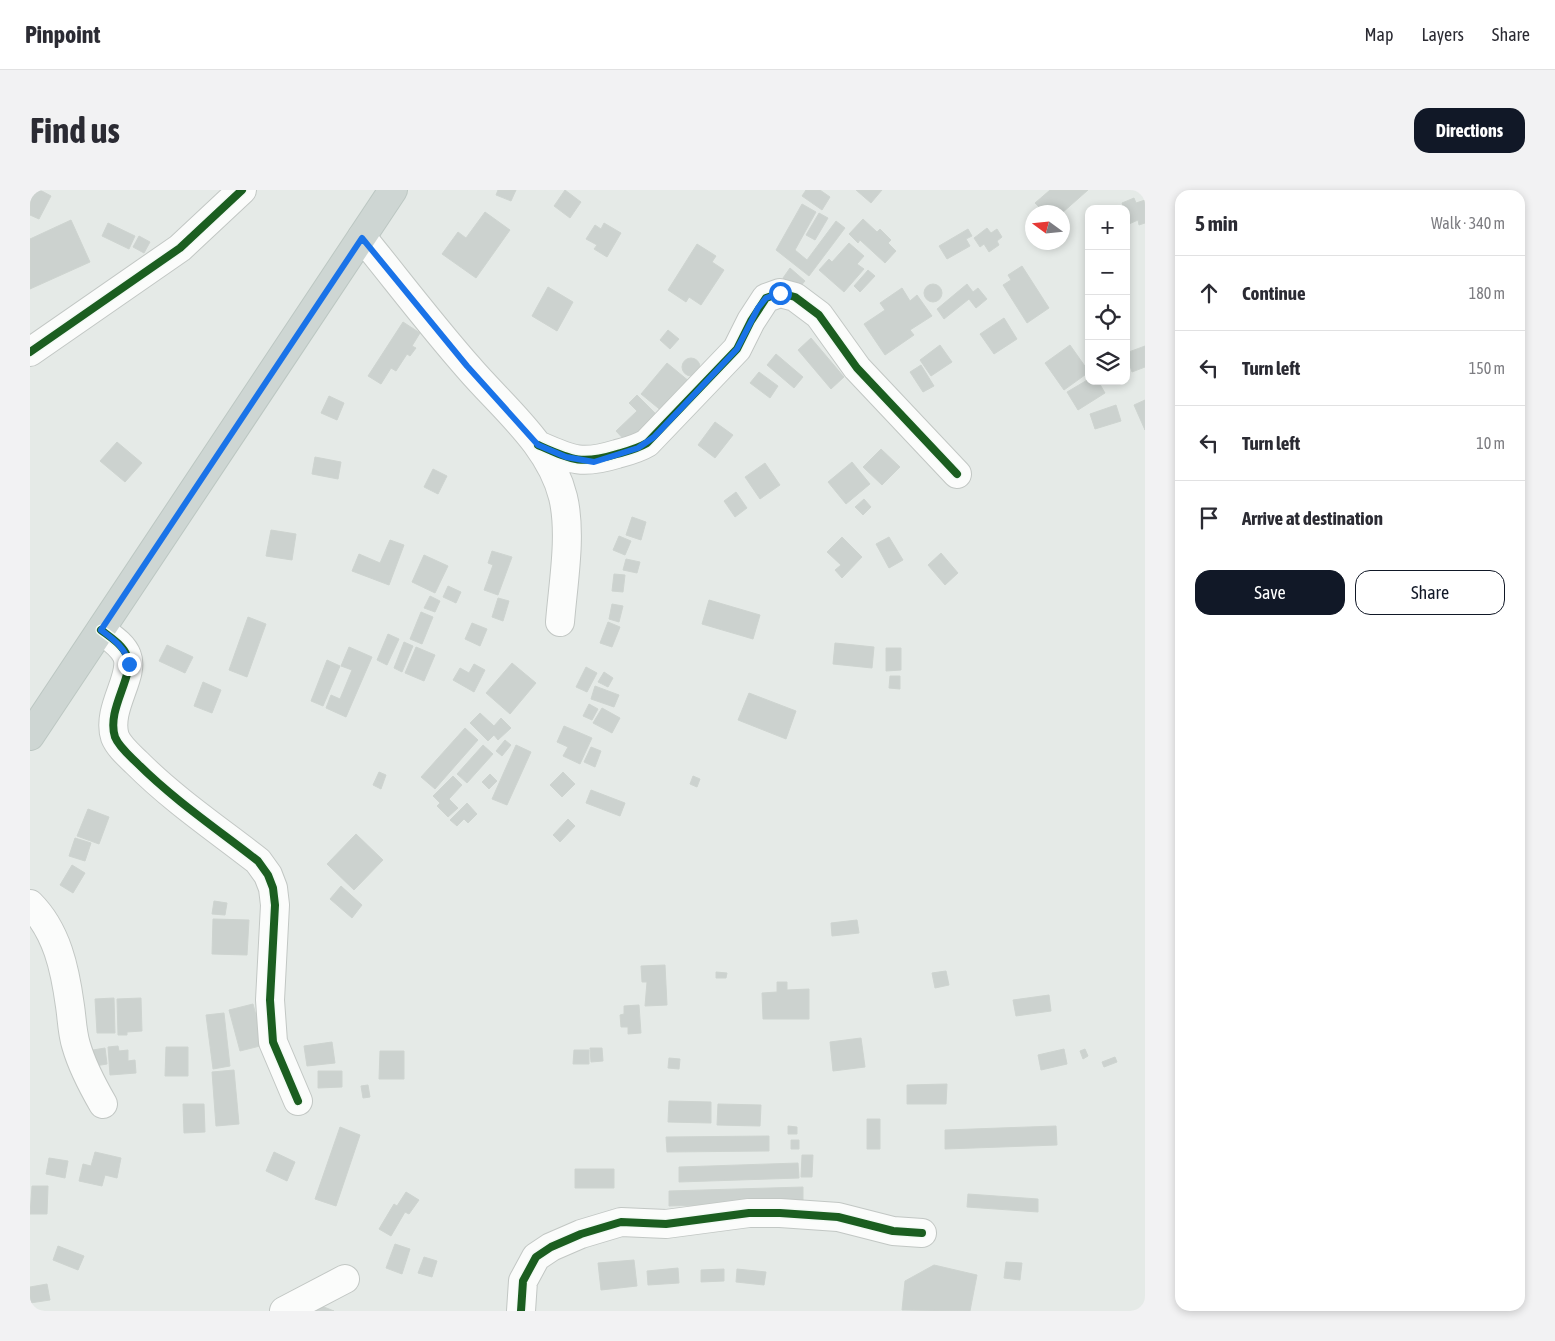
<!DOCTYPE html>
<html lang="en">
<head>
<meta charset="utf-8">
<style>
  body { margin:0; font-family:"Asap Condensed",sans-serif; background:#f2f2f3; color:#2b2b33 }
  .controls { position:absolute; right:15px; top:15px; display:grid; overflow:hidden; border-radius:10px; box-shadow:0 2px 8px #0003 }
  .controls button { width:45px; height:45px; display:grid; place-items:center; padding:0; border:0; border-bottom:1px solid #e1e1e2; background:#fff; color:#2b2b33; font:25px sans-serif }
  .compass { position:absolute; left:995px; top:15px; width:45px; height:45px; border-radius:50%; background:#fff; box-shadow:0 2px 8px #0003; rotate:285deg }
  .stop { position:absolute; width:15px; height:15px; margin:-11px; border:4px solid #1a73e8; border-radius:50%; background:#fff }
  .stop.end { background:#1a73e8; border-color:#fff; box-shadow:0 1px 5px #0008 }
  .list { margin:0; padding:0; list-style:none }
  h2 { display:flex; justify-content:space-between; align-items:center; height:65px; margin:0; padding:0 20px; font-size:21px }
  h2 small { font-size:16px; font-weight:400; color:#7c7c81 }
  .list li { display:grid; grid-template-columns:32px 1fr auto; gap:15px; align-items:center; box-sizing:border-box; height:75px; padding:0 20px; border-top:1px solid #e1e1e2 }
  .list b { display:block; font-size:19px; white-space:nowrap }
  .list em { font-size:16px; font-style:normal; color:#7c7c81 }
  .actions { display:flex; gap:10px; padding:15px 20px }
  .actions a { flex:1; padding:11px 0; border:1px solid #111827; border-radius:15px; text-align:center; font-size:18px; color:#111827 }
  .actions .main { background:#111827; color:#fff }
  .icon { flex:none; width:28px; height:28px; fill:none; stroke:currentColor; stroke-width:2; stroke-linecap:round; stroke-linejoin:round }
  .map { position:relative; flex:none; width:1115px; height:1121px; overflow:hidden; border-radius:15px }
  header { display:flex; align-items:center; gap:30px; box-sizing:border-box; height:70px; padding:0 25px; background:#fff; border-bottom:1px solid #e1e1e2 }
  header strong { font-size:24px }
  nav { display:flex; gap:28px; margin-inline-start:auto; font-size:18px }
  .intro { display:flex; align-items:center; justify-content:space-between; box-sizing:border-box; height:120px; padding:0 30px }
  h1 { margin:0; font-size:35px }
  .button { padding:12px 22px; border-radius:15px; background:#111827; color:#fff; font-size:18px; font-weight:700 }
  main { display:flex; gap:30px; padding:0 30px }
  aside { flex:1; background:#fff; border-radius:15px; box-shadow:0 2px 8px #0003 }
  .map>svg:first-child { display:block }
  .building { fill:#ccd2cf; stroke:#ced4d0 }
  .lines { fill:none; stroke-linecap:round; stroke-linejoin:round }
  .minor-casing { stroke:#c2c7c4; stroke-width:30 }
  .major-casing { stroke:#bcc7c2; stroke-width:30 }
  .minor { stroke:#fbfcfb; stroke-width:28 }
  .major { stroke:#ced6d3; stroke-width:28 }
  .cycleway-casing { stroke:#f3faf5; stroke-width:11 }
  .cycleway { stroke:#1b5e20; stroke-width:8 }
  .route { stroke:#1a73e8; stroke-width:6 }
</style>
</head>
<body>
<header>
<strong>Pinpoint</strong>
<nav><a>Map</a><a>Layers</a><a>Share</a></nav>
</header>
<div class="intro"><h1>Find us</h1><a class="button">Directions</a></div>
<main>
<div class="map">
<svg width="1115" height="1121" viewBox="0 0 1115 1121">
  <rect width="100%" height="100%" fill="#e5eae7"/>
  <!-- building -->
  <path class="building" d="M0,0H10L21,6L9,29L0,25Z
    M468,0H486L481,11L466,5Z
    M535,0L551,12L540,28L524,16Z
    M776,0H790L800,7L792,20L772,6Z
    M826,0H852L841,13Z
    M1020,0H1058L1032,23L1014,22L1005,13Z
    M1104,8L1106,13L1115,10V33L1109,35L1108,30L1099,34L1096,19H1094L1092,13Z
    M772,14L786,22L765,60L777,70L806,31L815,38L779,86L746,60Z
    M455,22L480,40L446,88L412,64L428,42L436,48Z
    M789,23L798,28L785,50L776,45Z
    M833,29L847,42L850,39L861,50L858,53L866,61L855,73L830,50L828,53L819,44Z
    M41,30L60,72L0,99V49Z
    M78,33L105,46L99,59L72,46Z
    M574,33L591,43L577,67L564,59L567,55L556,49L565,35L571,39Z
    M957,38L961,43L967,39L972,47L967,51L969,55L959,62L954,54L950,57L944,48Z
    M938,39L942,46L936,49L940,56L917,69L909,56Z
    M109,46L120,52L114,63L103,57Z
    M819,53L834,66L827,74L834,79L814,102L789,80L799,69L802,72Z
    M667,54L686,66L682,72L694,80L671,115L659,107L656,112L638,100Z
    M992,76L1019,118L997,133L973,95L981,90L978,85Z
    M760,78L775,91L767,100L753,88Z
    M838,80L845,86L830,102L824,96Z
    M894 103a9 9 0 1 1 18 0a9 9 0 1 1-18 0Z
    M937,94L943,102L948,98L957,109L946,118L939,109L914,129L907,119Z
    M518,97L543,112L527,141L502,126Z
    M872,98L880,111L887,105L902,126L880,140L884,145L855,165L834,134L855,120L850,113Z
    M974,128L987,149L964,164L950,144Z
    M373,132L390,143L382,156L386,158L380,166L377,164L366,181L361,178L351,194L338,186Z
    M638,140L649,149L640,159L630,150Z
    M781,148L814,187L801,199L768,160Z
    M910,155L922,172L901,186L890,170Z
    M1040,155L1059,182L1034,200L1015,173Z
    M1115,156V177L1102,182L1096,163Z
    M746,164L773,187L764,198L737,175Z
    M652 177a9 9 0 1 1 18 0a9 9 0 1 1-18 0Z
    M637,173L660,192L633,222L611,204Z
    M891,175L904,196L893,202L880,182Z
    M729,182L748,196L740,208L720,193Z
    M1059,189V191H1068L1075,203L1048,220L1037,202Z
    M607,205L629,227L600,256L586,241L607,221L599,213Z
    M299,206L314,213L307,230L291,223Z
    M1115,210V240L1104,215Z
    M1086,215L1091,231L1065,239L1060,224Z
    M685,232L703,245L685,268L668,255Z
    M87,252L112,273L95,292L70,271Z
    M851,259L870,277L852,295L833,277Z
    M285,267L311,272L308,289L282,284Z
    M822,272L840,294L816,314L798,292Z
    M735,273L750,295L730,309L715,287Z
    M403,279L417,286L408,304L394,297Z
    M706,302L717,318L705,327L694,311Z
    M834,309L841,317L833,325L825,317Z
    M602,327L616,332L611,350L596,345Z
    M241,340L266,344L262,370L236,366Z
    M589,346L601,351L595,365L583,360Z
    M812,347L832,367L812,388L805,380L811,375L797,362Z
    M859,347L873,370L859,378L846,354Z
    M360,350L374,355L359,395L322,381L329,364L350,373Z
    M462,361L482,367L468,405L454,400L463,375L458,373Z
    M911,363L928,383L915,395L898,375Z
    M394,365L418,376L405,403L382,392Z
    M596,369L610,372L607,383L593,380Z
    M584,384L595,385L593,402L582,401Z
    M418,396L431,402L426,413L413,407Z
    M400,406L410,411L405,422L394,418Z
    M468,408L479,411L473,431L462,427Z
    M679,410L730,425L723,449L672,434Z
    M582,414L593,416L589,432L579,429Z
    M391,422L403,427L392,454L380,449Z
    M218,427L236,434L217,487L199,480Z
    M578,432L590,437L582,457L570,453Z
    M442,433L457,439L450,456L435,449Z
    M358,444L369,449L357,475L347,470Z
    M374,452L383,456L372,482L364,478Z
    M805,453L844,457L842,478L803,474Z
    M137,455L163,467L155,483L129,471Z
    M319,457L342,467L316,527L296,518L301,505L310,509L322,480L311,476Z
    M386,457L405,465L394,491L375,483Z
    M856,458H871V480L856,481Z
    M297,470L310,476L293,516L281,511Z
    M482,473L506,493L480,524L456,503Z
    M444,474L455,480L444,502L423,490L430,478L439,483Z
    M556,477L567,483L557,502L546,497Z
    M574,482L583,488L578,497L568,492Z
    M860,486H870V499L859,498Z
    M173,492L191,500L182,523L164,516Z
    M565,496L589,505L584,517L561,509Z
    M719,503L766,521L756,549L708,530Z
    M559,514L568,519L562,530L553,526Z
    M572,518L590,528L582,543L563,533Z
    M450,523L464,536L471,528L481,538L468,550L464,545L458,551L440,533Z
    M534,536L562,548L550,574L533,566L538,557L527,552Z
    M435,538L448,550L405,599L391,587Z
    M475,550L481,555L472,566L466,561Z
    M453,555L463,564L437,593L427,584Z
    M486,555L501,562L477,615L462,609Z
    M561,557L571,561L565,577L554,572Z
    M349,582L356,585L351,599L343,595Z
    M533,582L545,594L532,607L520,595Z
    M460,584L467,591L459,599L452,592Z
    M423,586L432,595L419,609L428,618L418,627L407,616L410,613L403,606Z
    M663,586L670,589L667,597L660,594Z
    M561,600L595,613L590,626L556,613Z
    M437,613L447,624L438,633L434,629L427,636L420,630Z
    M58,619L79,627L69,654L47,646Z
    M538,629L545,636L530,652L523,645Z
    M326,644L353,670L324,700L297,674Z
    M45,648L61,653L55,671L39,666Z
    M42,675L55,683L43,703L30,695Z
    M311,696L332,715L322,728L300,709Z
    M184,711L197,713L195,725L182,724Z
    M183,729L219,730L217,765L182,764Z
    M827,730L829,743L802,746L801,733Z
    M635,775L637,815L615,816L617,792H612L611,776Z
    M916,781L919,795L905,798L902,783Z
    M686,782L697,783L696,788H686Z
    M747,792H757V800L779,799V829H733L732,803L747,802Z
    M1019,805L1021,821L986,826L983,810Z
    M84,808L85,843H67L65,809Z
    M111,808L112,841L97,842V845H88L87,809Z
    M223,814L234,855L210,861L199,820Z
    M609,815L611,843L598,844V837H591L590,825L594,824V816Z
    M194,823L200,876L183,879L176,825Z
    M831,848L835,877L803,881L800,852Z
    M302,852L305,873L277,876L274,856Z
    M88,856L89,861L98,860V871L105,870L106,883L80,885L78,857Z
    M136,857H158V886H135Z
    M75,858L77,874L65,876L63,860Z
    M560,858H572L573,871L561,872Z
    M1034,859L1037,874L1011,880L1008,865Z
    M1055,859L1058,866L1053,869L1050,861Z
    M544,860H559V874H543Z
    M350,861H374V889H349Z
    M1085,867L1087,872L1074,877L1072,872Z
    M639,868L650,869L649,879L638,878Z
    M204,880L209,934L186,936L182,882Z
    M288,881H312V897L288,898Z
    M917,894L916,914H877V895Z
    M338,895L340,907L333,908L331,896Z
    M639,911L681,912V933L638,932Z
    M153,914H174L175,942L154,943Z
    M688,914L731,915L730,936L687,935Z
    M837,929H850V959H837Z
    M758,936L767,937V944H758Z
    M1026,936L1027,955L915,959V940Z
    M310,937L330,945L306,1016L285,1009Z
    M739,946V961L637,962L636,947Z
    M761,950H769V959H761Z
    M65,962L91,968L87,988L75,985L72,996L49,991L53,974L61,976Z
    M244,962L265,972L257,991L236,981Z
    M772,965H783L782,987H771Z
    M19,968L38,971L35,988L16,984Z
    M768,973L769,988L649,992V977Z
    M545,979H584V998H545Z
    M2,996H18L17,1024H0Z
    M773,997V1012L639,1016V1001Z
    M376,1002L389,1010L379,1024L375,1022L361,1046L349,1039L364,1014L367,1016Z
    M938,1004L1008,1009V1022L937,1017Z
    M365,1054L380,1059L372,1084L356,1078Z
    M28,1056L54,1066L48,1080L23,1070Z
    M394,1067L407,1071L402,1087L388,1083Z
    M604,1070L607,1096L571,1100L568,1073Z
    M976,1072L992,1073L990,1090L974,1088Z
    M904,1075L947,1085L940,1121L872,1120L875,1091Z
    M648,1078L649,1093L618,1095L617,1081Z
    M694,1079V1091L671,1092V1080Z
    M707,1079L736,1082L734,1095L706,1092Z
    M17,1094L20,1110L0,1113V1097Z
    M289,1115L304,1121H287Z"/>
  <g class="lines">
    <!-- minor casing -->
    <g class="minor-casing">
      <path id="minor" d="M332,47C367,90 401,135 438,177C472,217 520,254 533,307C542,344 533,394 530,432
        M0,162L150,58L212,0
        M508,255C542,270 551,275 587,264C598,261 607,259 617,253L707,159L721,131L736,108L750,103L765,107L789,125L827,178L927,284
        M71,440C80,447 93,455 97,466C105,486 76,519 85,547C89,557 100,566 107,573C144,610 187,639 228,671L238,685L243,698L245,715L240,810L243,852L268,911
        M0,714C27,741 35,779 40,816C42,829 42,842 46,855C52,876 62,895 73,914
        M254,1121L315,1089
        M491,1121L493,1091L506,1067L521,1057L551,1044L591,1032L636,1034L719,1023H750L808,1027L863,1041L892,1043"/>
    </g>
    <!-- major casing -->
    <g class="major-casing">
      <path id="major" d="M0,546L363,0"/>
    </g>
    <!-- minor -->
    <use href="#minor" class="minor"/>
    <!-- major -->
    <use href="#major" class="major"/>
    <!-- cycleway casing -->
    <g class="cycleway-casing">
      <path id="cycleway" d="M0,162L150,58L212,0
        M508,255C542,270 551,275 587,264C598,261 607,259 617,253L707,159L721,131L736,108L750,103L765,107L789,125L827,178L927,284
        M71,440C80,447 93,455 97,466C105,486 76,519 85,547C89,557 100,566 107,573C144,610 187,639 228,671L238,685L243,698L245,715L240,810L243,852L268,911
        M491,1121L493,1091L506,1067L521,1057L551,1044L591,1032L636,1034L719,1023H750L808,1027L863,1041L892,1043"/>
    </g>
    <!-- cycleway -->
    <use href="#cycleway" class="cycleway"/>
  </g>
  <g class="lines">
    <!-- route -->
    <path class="route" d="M99,474C96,458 83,449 71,440L332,48L437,176L508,255L536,267L564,272L608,258L624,247L707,159L728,118L736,108L750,103"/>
  </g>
</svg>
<div class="controls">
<button>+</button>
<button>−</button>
<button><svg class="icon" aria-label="locate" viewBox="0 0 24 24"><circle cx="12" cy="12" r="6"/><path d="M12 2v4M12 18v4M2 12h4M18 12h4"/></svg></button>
<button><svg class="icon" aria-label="layers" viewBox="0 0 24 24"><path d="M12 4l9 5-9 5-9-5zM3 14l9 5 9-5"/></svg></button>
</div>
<svg class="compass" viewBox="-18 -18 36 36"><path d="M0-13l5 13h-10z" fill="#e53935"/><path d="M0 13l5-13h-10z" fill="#7c7c81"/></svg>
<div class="stop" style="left:750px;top:103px"></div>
<div class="stop end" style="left:99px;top:474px"></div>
</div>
<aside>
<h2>5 min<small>Walk · 340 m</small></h2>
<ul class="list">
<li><svg class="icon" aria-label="ahead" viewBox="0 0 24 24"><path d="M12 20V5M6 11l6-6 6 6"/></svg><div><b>Continue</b></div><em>180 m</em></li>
<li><svg class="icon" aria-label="left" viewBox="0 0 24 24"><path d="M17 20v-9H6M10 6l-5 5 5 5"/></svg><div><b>Turn left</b></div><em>150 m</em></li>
<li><svg class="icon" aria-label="left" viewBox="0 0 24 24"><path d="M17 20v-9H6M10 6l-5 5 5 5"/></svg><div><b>Turn left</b></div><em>10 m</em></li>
<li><svg class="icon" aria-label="arrive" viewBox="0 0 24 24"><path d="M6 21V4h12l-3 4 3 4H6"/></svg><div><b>Arrive at destination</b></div></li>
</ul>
<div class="actions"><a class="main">Save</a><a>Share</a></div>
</aside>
</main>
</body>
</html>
